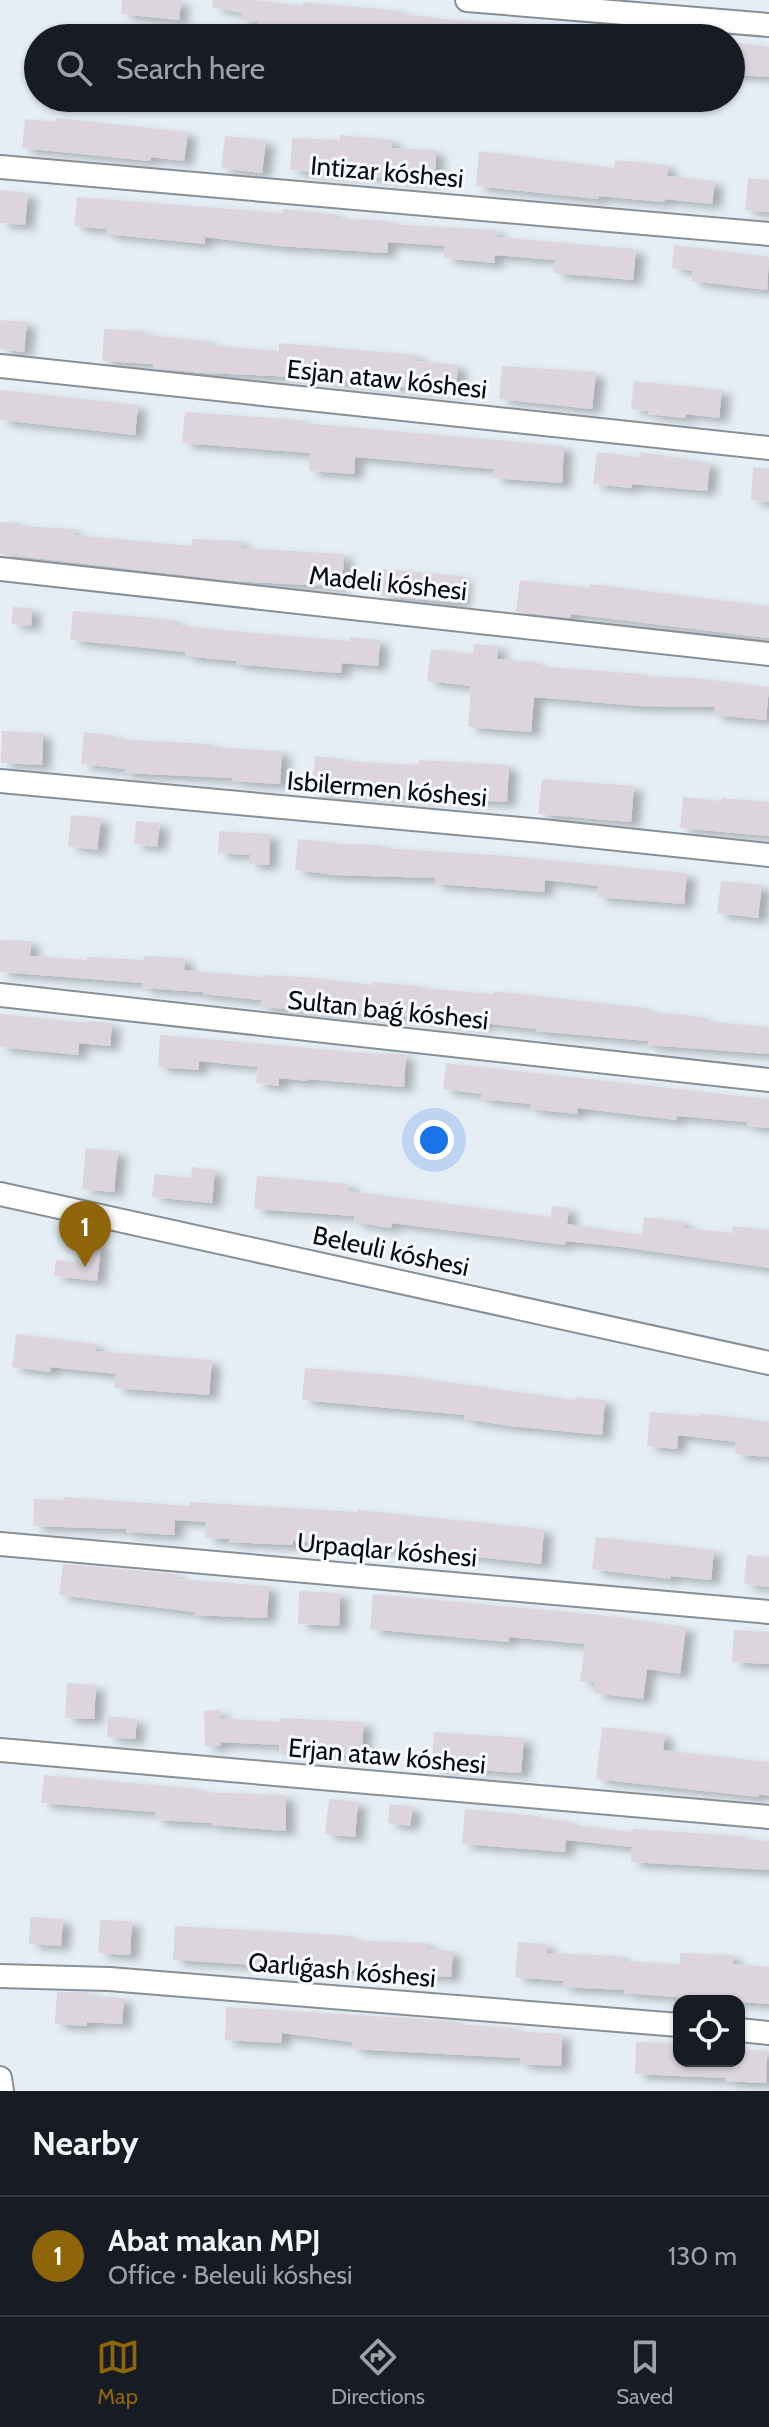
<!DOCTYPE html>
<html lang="en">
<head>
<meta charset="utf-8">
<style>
  body { margin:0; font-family:Cabin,sans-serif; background:#20242c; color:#f1f3f6 }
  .controls { position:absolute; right:24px; bottom:24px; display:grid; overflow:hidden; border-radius:16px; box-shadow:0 2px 6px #0004 }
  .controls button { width:72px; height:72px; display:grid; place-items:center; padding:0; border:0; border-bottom:2px solid #363941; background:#171b24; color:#f1f3f6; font:40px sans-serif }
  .you { position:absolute; left:434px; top:1140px; width:28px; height:28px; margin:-20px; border:6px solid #fff; border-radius:50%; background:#1a73e8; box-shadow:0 0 0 12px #1a73e833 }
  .badge { display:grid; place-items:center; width:52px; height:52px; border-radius:50%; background:#8e6509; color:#fff; font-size:26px; font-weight:700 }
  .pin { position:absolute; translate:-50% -66px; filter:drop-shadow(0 2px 4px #0008) }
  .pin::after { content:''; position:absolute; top:42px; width:28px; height:24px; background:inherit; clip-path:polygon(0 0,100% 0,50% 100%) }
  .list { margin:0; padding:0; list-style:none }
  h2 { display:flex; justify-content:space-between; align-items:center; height:104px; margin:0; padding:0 32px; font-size:34px }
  h2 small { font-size:26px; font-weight:400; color:#9ea1a6 }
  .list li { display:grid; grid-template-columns:52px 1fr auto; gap:24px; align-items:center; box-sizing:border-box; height:120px; padding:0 32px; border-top:2px solid #363941 }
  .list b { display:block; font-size:30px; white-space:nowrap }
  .list p { margin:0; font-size:26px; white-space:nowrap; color:#9ea1a6 }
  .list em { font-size:26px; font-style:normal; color:#9ea1a6 }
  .icon { flex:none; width:44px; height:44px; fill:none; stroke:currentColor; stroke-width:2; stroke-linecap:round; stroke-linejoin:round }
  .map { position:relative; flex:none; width:769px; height:2091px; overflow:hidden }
  .search { position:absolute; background:#171b24; box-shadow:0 2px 6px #0004; left:24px; right:24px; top:24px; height:88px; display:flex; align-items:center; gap:20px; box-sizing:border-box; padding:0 28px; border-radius:44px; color:#9ea1a6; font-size:30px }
  .sheet { height:224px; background:#171b24 }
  nav { display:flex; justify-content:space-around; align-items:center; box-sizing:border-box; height:112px; border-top:2px solid #363941; background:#171b24; font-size:22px; color:#9ea1a6 }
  nav a { display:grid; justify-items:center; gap:4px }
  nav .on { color:#8e6509 }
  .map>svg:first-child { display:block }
  .building { fill:#dcd5dd; filter:url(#shadow) }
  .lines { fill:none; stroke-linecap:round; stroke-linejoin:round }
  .minor-casing { stroke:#889096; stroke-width:26 }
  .minor { stroke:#fff; stroke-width:22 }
  .labels { text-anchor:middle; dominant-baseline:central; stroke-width:6; stroke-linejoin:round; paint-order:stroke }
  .street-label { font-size:26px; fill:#0a0c0e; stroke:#f7fbfd }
</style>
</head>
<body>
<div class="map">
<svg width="769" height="2091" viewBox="0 0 769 2091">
  <defs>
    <filter id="shadow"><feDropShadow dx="9" dy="5" stdDeviation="4" flood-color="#0004"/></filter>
  </defs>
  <rect width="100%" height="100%" fill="#e6eef5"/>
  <!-- building -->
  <path class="building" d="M122,0H181L179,20L121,14Z
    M213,0H254L303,6V2L401,11V14L463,21L520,23L562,29V38H341L296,34L257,29V22L241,20L242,13L212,7Z
    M731,42L769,47V77L731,74Z
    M56,118L188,132L184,161L151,157L150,161L22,148L25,119L55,122Z
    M340,135L392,140V148L436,150L435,182L290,170L292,138L340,140Z
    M225,136L266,140L262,173L221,168Z
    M479,151L614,168L615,160L668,165L667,176L715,181L712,204L665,199L664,202L599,196L598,199L476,186Z
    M748,178L769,180V212L745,210Z
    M0,190L28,193L25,225L0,223Z
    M77,197L282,213L283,209L335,214V218L389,221V224L497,230L496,237L636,249L633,280L554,273L555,260L495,255L494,263L444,258L445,246L388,242L387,253L279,246L205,237V244L106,234V229L74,226Z
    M674,245L769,257L767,290L691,281L693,271L672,268Z
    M0,320L27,322L24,352L0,349Z
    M104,329L145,331V335L208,341V345L279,351V343L417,355V361L458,365L456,392L324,380V378L205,373L153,368V364L102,361Z
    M502,366L596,372L592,409L499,399Z
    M634,381L722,390L719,418L686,414L685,418L648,414V411L631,409Z
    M0,390L138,405L135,435L0,420Z
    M185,412L302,420V423L564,446L562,483L493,478L494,469L355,457L354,474L309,471L310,453L182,443Z
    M597,452L639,457L640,452L710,463L707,491L632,484L631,488L593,484Z
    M753,467L769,469V502L751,500Z
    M0,522L19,523V526L74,529L73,535L192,546V539L241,541V548L344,554L342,587L235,581L0,554Z
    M383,569L463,576L461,603L381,596Z
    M520,580L590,588V584L769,606V638L571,614V618L516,612Z
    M13,607L32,608L31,626L11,624Z
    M73,611L175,620V625L243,632L350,641V637L380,640L378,666L342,663L341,673L311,671L236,664V661L185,656L186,652L70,640Z
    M474,644L498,646L497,659L536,662V666L641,674V676L697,678L769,687L766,720L714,715L715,707L639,706L534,697L531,732L468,727L471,686L427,681L431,649L473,654Z
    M2,731L43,733L42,765L1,763Z
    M84,732L114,736V739L211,744V747L282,751L280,784L232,781V778L125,773V769L81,764Z
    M315,756L344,759V761L419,765V760L509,765L507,802L312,791Z
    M542,779L634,786L631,822L538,814Z
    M683,797L722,801V798L769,802V836L680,828Z
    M71,815L101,818L97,850L68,846Z
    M136,821L160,823L157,847L134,844Z
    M219,831L270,834L269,865L249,864L250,855L218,853Z
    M298,839L341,844L382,845L381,848L495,855L687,873L684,904L597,897L598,886L545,880L544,892L435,884V878L336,875L295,870Z
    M721,881L762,885L758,918L717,913Z
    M0,940L31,941L30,956L87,960V957L144,960V956L185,958L184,970L262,977V975L306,977L372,985V982L420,986V988L494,994V991L646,1008L645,1011L703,1017L702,1021L769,1027V1054L648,1045V1041L536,1031V1029L483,1023V1026L425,1021V1018L261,1007V1000L203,994V992L142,988L143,983L0,972Z
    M0,1014L88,1023V1021L112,1023L110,1046L79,1043L78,1055L0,1047Z
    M160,1035L365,1053L406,1054L404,1087L308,1079L307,1081L279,1078V1086L256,1083L258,1067L199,1061V1070L158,1067Z
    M446,1063L769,1099V1128L747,1126V1122L677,1116L676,1120L578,1108L577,1114L530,1109L531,1104L481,1099V1094L443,1089Z
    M86,1148L118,1151L114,1192L82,1189Z
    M192,1167L215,1170L212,1203L152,1197L155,1174L191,1178Z
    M257,1176L349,1184L348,1191L551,1217L552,1206L569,1208L567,1224L642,1235L644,1217L684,1222V1228L732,1233L733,1226L769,1230V1268L622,1247L566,1241L565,1245L392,1223L391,1228L354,1222L355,1216L254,1209Z
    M86,1243L101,1244L97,1281L54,1276L56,1260L84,1263Z
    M16,1334L96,1344L95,1351L212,1360L209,1395L115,1388L116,1374L51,1367L50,1372L12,1367Z
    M305,1368L405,1376L575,1400L576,1397L605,1400L602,1435L511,1426L464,1419L465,1415L302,1400Z
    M650,1412L700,1416V1413L769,1422V1457L735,1454L736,1442L678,1435L677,1449L647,1446Z
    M64,1497L190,1506V1502L358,1512V1510L544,1529L541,1564L453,1554V1550L397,1549L293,1541V1545L229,1542V1539L205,1538L206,1522L175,1520L174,1535L126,1532V1529L33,1526L34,1499L64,1500Z
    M596,1537L714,1550L711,1580L671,1576L670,1579L592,1569Z
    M747,1555L769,1557V1587L744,1584Z
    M63,1564L177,1574L176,1579L269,1586L267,1618L194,1615V1612L59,1595Z
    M299,1591L340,1593L339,1626L298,1624Z
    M373,1594L601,1615L686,1627L680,1674L647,1669L643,1699L594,1693L595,1682L580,1681L585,1644L509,1637L508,1642L370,1629Z
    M734,1630L769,1632V1664L732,1662Z
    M67,1683L96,1685L94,1719L65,1718Z
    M220,1710V1718L280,1722L281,1718L364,1722L361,1756L279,1751V1745L220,1742L221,1746H205L204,1711Z
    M108,1716L137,1719L135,1739L107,1737Z
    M602,1727L665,1734L663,1750L769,1762V1796L759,1794V1797L596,1779Z
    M434,1732L524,1738L521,1773L432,1767Z
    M44,1775L198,1789V1792L286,1795V1831L211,1825L212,1823L155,1820V1812L41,1803Z
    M329,1799L358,1802L355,1837L325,1834Z
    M390,1804L413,1807L410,1826L388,1823Z
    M465,1809L537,1816V1818L567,1821V1824L633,1832V1829L743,1836V1839L769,1841V1870L631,1862L632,1847L566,1840L565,1852L462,1844Z
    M30,1917L63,1919L61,1946L29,1944Z
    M100,1920L132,1921L130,1955L98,1953Z
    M175,1926L322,1934L350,1936V1940L427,1943V1949L453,1951L451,1977L173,1960Z
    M518,1942L547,1944L546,1953L621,1956V1961L680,1964V1953L733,1955V1964L769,1967V2004L624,1993V1990L563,1987V1981L515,1977Z
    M57,1992H89L88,1996L124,1998L122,2024L87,2022V2026L55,2024Z
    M226,2007L455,2021V2024L514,2028L513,2031L562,2034L561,2066L520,2064V2058L352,2049V2042L282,2033L281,2043L225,2040Z
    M636,2042L679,2043V2061H739V2049L767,2051L766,2083L725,2081V2078L635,2074Z"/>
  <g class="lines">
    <!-- minor casing -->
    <g class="minor-casing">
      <path id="minor" d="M467,0L769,25
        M0,167L769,234
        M0,366L769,448
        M0,569L769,654
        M0,781L542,831L769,855
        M0,995L769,1080
        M0,1194L769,1363
        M0,1544L769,1612
        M0,1750L769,1817
        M0,1976L109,1979L679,2025
        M739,2030L769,2033
        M0,2078L2,2091"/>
    </g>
    <!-- minor -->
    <use href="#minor" class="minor"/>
  </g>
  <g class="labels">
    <!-- street labels -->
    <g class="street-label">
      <text transform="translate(387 172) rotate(5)">Intizar kóshesi</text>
      <text transform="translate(387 379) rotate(6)">Esjan ataw kóshesi</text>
      <text transform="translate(388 583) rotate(6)">Madeli kóshesi</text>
      <text transform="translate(387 789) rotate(5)">Isbilermen kóshesi</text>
      <text transform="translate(388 1010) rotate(6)">Sultan baǵ kóshesi</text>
      <text transform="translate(391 1251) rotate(12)">Beleuli kóshesi</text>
      <text transform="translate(387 1550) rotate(5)">Urpaqlar kóshesi</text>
      <text transform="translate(387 1756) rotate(5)">Erjan ataw kóshesi</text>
      <text transform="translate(342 1970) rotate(5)">Qarlıǵash kóshesi</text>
    </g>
  </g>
</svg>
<div class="controls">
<button><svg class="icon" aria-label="locate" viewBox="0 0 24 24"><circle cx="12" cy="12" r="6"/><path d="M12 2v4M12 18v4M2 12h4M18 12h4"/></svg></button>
</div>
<div class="you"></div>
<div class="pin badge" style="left:85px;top:1267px">1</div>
<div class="search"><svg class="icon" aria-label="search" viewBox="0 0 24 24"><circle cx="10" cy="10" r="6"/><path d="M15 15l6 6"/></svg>Search here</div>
</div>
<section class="sheet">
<h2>Nearby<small></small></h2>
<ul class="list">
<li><span class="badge">1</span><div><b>Abat makan MPJ</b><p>Office · Beleuli kóshesi</p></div><em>130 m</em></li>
</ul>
</section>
<nav>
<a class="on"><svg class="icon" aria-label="map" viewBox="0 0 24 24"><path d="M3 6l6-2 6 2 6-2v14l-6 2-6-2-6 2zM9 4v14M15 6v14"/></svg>Map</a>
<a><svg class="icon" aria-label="directions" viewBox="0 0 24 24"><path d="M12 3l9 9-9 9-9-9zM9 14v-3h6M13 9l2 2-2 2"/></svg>Directions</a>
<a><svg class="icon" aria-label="saved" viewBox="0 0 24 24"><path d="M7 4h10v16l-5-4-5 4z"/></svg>Saved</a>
</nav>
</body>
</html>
